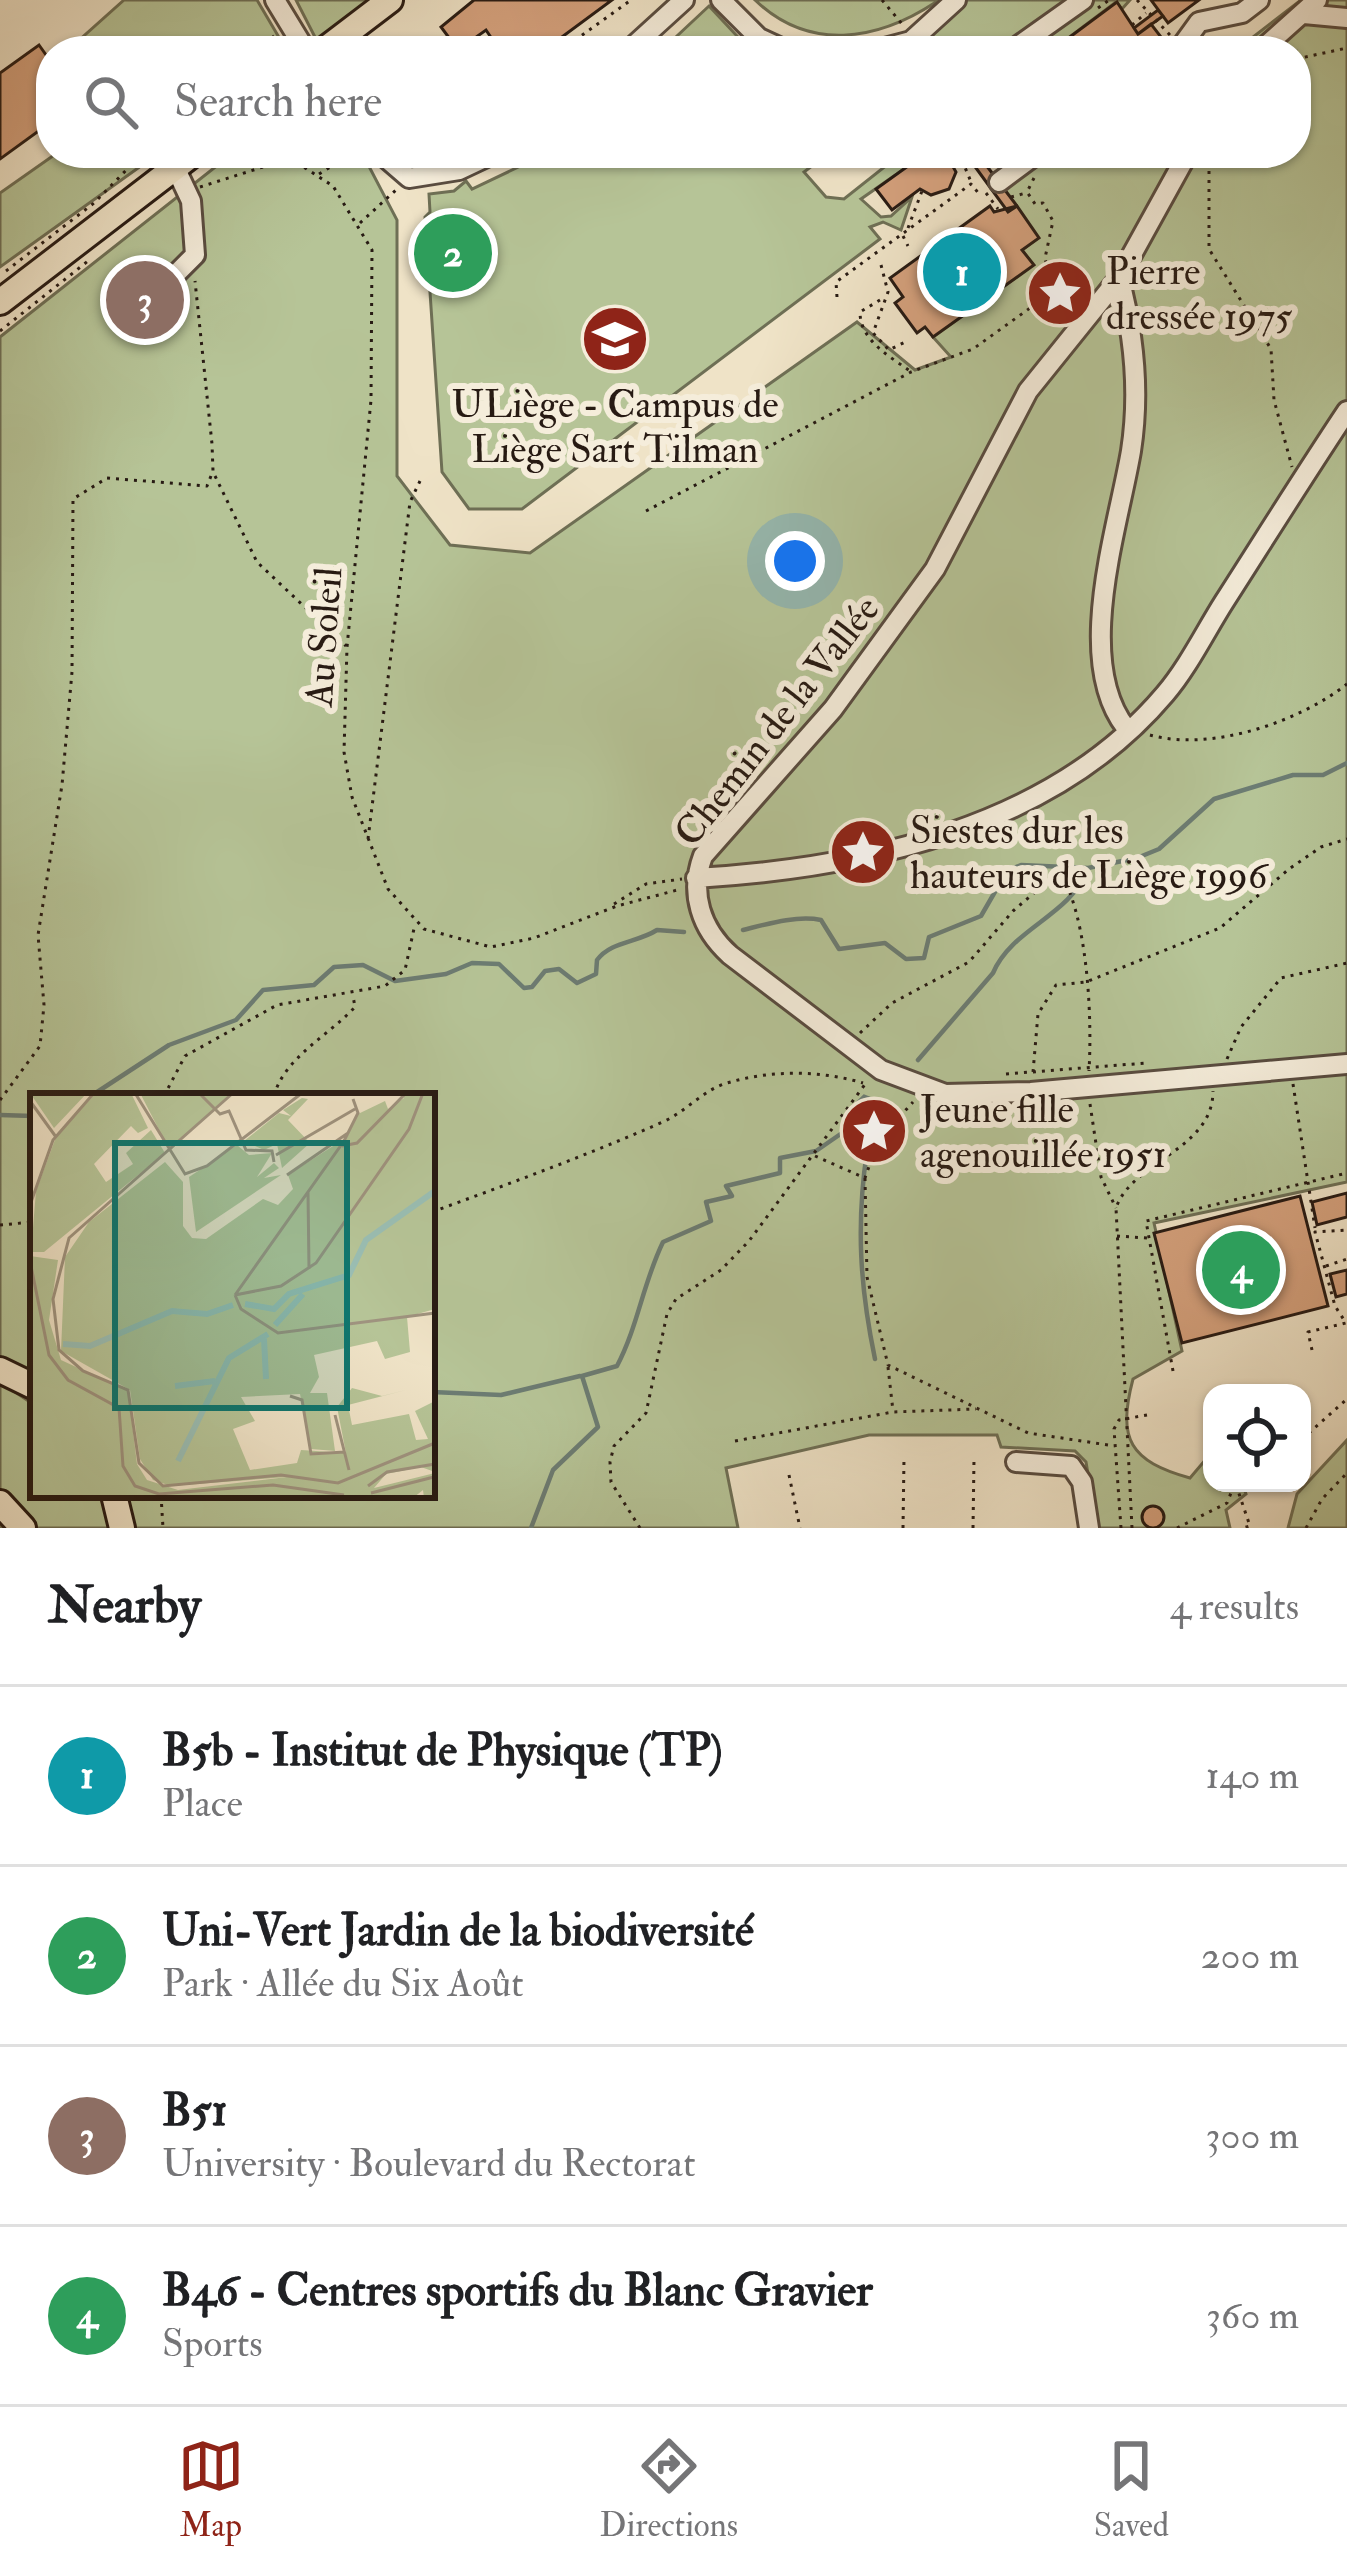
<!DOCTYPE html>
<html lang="en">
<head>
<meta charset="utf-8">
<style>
  body { margin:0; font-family:"IM FELL Double Pica",serif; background:#f2f2f2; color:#202124 }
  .controls { position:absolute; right:36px; bottom:36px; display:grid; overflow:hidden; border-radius:24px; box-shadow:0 3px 9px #0004 }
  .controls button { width:108px; height:108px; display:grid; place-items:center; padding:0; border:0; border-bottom:3px solid #e0e0e0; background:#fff; color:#202124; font:60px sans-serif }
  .you { position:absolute; left:795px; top:561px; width:42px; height:42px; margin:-30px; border:9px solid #fff; border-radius:50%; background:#1a73e8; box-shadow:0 0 0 18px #1a73e833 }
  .badge { display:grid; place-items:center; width:78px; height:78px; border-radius:50%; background:#8f2418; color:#fff; font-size:39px; font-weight:700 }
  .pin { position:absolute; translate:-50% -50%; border:6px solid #fff; box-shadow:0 3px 12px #0006 }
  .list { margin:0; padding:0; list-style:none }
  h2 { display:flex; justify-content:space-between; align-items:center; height:156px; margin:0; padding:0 48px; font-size:51px }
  h2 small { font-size:39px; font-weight:400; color:#757577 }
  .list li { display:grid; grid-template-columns:78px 1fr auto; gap:36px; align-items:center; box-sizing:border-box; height:180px; padding:0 48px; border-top:3px solid #e0e0e0 }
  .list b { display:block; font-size:45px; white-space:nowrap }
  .list p { margin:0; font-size:39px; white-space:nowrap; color:#757577 }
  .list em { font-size:39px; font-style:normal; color:#757577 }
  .icon { flex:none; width:66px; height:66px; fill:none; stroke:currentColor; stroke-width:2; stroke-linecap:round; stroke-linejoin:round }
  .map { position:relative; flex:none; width:1347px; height:1528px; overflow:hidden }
  .search { position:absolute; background:#fff; box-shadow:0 3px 9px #0004; left:36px; right:36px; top:36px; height:132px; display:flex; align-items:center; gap:30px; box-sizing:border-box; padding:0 42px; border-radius:48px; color:#757577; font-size:45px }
  .sheet { height:876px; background:#fff }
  nav { display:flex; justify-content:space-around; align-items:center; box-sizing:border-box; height:168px; border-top:3px solid #e0e0e0; background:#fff; font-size:33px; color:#757577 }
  nav a { display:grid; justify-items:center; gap:6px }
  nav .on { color:#8f2418 }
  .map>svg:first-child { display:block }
  .green { fill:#b6c497; stroke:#6e6f55; stroke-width:3 }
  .water { fill:#9abeb3; stroke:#6c7c73; stroke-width:3 }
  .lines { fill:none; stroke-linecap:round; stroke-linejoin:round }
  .stream { stroke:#6c7c73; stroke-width:4.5 }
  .building { fill:#d4a07c; stroke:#271a13; stroke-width:3 }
  .minor-casing { stroke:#594c40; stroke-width:24 }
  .major-casing { stroke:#271a13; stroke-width:30 }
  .path { stroke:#271a13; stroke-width:3; stroke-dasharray:3 6; stroke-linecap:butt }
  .minor { stroke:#f5eddb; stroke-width:18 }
  .major { stroke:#efe3c7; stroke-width:24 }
  .labels { text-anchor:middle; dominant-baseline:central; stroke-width:12; stroke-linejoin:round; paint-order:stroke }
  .poi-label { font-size:39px; fill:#271a13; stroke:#f5eddb; text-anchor:start }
  .street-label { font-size:39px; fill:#271a13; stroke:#f5eddb }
  .inset-river { fill:none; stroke:#9abeb3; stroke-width:6 }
  .inset-road { fill:none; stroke:#9f937f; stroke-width:3 }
  .view { fill:#0f766e; fill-opacity:0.15; stroke:#0f766e; stroke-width:6 }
  .inset-edge { fill:none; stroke:#271a13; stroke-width:6 }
</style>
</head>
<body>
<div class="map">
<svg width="1347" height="1528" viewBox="0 0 1347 1528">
  <rect width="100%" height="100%" fill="#efe3c7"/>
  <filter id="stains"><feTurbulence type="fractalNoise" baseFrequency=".00167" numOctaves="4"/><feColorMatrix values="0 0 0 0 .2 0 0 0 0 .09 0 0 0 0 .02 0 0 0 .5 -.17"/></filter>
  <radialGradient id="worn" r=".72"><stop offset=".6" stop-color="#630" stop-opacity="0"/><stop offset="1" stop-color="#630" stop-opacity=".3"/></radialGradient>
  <!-- green -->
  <path class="green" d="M124,0H257L287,51H67Z
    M296,0H381L318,43Z
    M755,0H1076L1005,49L929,51L926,38L948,14L936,2C877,41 809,52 755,0Z
    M1090,0H1130L1122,9L1116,2L1051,51H1018Z
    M1301,0H1347V1182L1154,1223L1182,1351L1133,1379C1117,1440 1130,1461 1190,1478L1212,1452V1483H1242L1246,1494L1226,1510L1230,1528H1097L1086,1462L1075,1451L1001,1447L997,1435H869L726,1468L738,1528H132L123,1495H432V1096H33V1380L0,1365V337L233,153H362L397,220V476L450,545L530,553L857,322L915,370L951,357L933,337L1033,265L1022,250L1038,238L1000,184L1044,153H1296V51H1235Z
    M709,6L751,51H661Z
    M57,153H159L0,267V193Z
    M548,153H829L804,172L826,197L844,199L902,153H927L861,199L881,217L891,216L912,197L901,230L883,222L870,227L880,239L522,509H469L442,472L425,217L430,212L429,194L454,191L466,181L472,189Z
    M0,1382L33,1404V1495H104L109,1528H0Z
    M1347,1440V1528H1288L1297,1494Z"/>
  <!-- water -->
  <path class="water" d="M864,1096L894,1108L893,1117L871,1127L870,1153L854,1150L857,1103Z"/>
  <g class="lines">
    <!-- stream -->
    <path class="stream" d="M743,930C767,924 797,915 821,920L839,949L885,943L906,959L924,958L929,937L981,916L1007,871L1021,865L1088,868L1137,858L1159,849L1214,799L1293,775H1323L1347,763
      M918,1060L993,973C1012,928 1070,916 1087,870
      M91,1096L169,1045L236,1020L263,990L314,985L334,967L363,965L395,981L446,974L472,963L499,964L524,988L532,987L545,971L559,969L577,983L596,974L597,960C611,941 637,943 657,930L684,932
      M0,1115L33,1116
      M867,1151C856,1225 860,1287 875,1359
      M432,1392L501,1395L580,1376
      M531,1528L553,1470L598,1427L582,1376L617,1366C638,1326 643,1283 663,1242L711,1221L706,1202L732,1196L726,1186L780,1173V1158L816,1151L855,1124"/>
  </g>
  <!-- building -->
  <path class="building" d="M474,0H612L543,51H494L498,48L486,30L458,50L441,27Z
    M1151,0H1199L1168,23Z
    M1117,2L1138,34L1151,24L1168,46L1160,51H1051Z
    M1158,10L1163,16L1138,34L1134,28Z
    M39,45L51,62V122L0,159V73Z
    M938,153L947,156L956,172L949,189L931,195L920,189L892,210L876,189L922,156Z
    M977,153L1017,206L1008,212L968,157Z
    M990,206L994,212L1017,206L1039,238L1022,250L1034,265L933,337L925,327L917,333L895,303L903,297L890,278Z
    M148,283L163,300L142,318L127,301Z
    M1347,1193V1217L1317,1225L1312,1202Z
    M1300,1196L1328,1306L1182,1343L1154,1233Z
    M1347,1270V1294L1336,1297L1330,1274Z
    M1142 1517a11 11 0 1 1 22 0a11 11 0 1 1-22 0Z"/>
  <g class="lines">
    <!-- minor casing -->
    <g class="minor-casing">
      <path id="minor" d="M275,0L306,51
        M721,0L759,38L787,51
        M1304,14L1347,18
        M911,41L956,0
        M628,51L684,0
        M873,51L911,41L919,51
        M1011,51L1083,0
        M1178,51L1199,22L1242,13L1259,0
        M1260,51L1317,0
        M380,153L409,178L459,170L495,153
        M1188,153L1119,278L1028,391L935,569L833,709L703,856C689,893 701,929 730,955L881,1070L945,1094L1031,1092L1347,1064
        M999,182L1038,153
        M1119,278C1134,334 1140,393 1131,451C1118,528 1073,660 1126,728
        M166,284L195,255L191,201L175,167
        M696,878C864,868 1052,828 1165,694C1188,667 1205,632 1224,602C1265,538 1305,474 1347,411
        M1016,1462L1071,1466L1082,1482L1089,1528"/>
    </g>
    <!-- major casing -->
    <g class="major-casing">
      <path id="major" d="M323,51L390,0
        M0,302L194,153
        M0,1370L33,1386
        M114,1495L122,1528
        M0,1503L23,1528"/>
    </g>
    <!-- path -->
    <path class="path" d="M882,0L902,24
      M1137,0L1170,35
      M1098,8L1109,0
      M1132,25L1146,13
      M250,51L274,36
      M474,51L491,38
      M560,51L631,0
      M1296,59L1347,48
      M1209,153V249L1271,349L1274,400L1292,467
      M962,160L971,182
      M319,174L353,153
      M1034,178L1027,192L1035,204L1043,203L1053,221L1045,258L1054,297
      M200,187L266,166H302L333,186L372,250L371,400L347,647L344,752L352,797L388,889L424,929L491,947L534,938L617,906L681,889
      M986,193L998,209
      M1011,197L1026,193
      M360,223L397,189
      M908,228L922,191
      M903,236L908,246
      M881,265L888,292L873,333L889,350L907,341
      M6,271L94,203L143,153
      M837,297L836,282L971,184L980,195
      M880,300L860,312C860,340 889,356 910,371
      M0,331L88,261
      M215,476L257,562L346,646
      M646,511L911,372L973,349L1037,303L1087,291
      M1150,735C1211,752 1299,722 1347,684
      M368,839L410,502L420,481
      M614,904L646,884L682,879
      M860,1033L892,1003L969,962L1013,911L1048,881L1068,888C1088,936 1092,1019 1089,1071
      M1227,1059L1241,1027L1281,978L1347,963
      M1033,1072L1038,1014L1056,985L1086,982L1220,928L1289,869L1321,847L1347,839
      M1006,1074L1146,1063
      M1293,1084L1315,1228
      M164,1096L185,1056L277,1005L385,986L405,970L415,924
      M274,1096C284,1058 328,1036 355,1007L353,996
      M0,1100L40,1046L44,1005L38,935L62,785L72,672L73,499L107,478L207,486L213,471L212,444L195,281
      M1090,1104L1101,1177L1116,1208
      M815,1156L865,1178L878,1141L913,1102
      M865,1178L867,1277L888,1365L1028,1433L1115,1446
      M432,1212C511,1183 588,1155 665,1121C686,1111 705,1089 727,1083C770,1070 820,1070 863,1083
      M0,1225L33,1222
      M1117,1236L1147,1238
      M1326,1266L1347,1259
      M1312,1350L1308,1332L1346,1323L1335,1306L1315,1232L1347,1230
      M888,1367L893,1411
      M1173,1371L1146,1221L1347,1173
      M1302,1439L1347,1399
      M735,1441L893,1412L976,1409
      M789,1475L800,1528
      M1236,1485L1250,1526L1243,1528
      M161,1495L163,1528
      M640,1528L611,1482L610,1462L614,1446L646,1413L667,1314L676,1299L721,1270L749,1241L866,1083
      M903,1528L904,1458
      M973,1528L974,1459
      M1121,1528L1114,1429L1119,1420L1147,1415
      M1132,1528L1116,1208C1132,1161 1213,1150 1213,1091
      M1177,1528L1227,1503L1235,1483
      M1306,1528L1322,1499L1347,1473"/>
    <!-- minor -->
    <use href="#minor" class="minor"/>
    <!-- major -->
    <use href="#major" class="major"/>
  </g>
  <!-- icons -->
  <defs>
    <g id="sight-disc" transform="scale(3.45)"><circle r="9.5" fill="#8f2418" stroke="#f5eddb"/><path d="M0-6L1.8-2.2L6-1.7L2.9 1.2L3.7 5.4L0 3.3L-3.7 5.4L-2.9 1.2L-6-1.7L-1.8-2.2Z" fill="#fff"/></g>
    <g id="university-disc" transform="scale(3.45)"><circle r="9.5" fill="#8f2418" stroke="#f5eddb"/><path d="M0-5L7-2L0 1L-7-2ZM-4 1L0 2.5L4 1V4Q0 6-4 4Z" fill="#fff"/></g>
  </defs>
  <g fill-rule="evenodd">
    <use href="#sight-disc" x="1060" y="293"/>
    <use href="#university-disc" x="615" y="339"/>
    <use href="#sight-disc" x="863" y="852"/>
    <use href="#sight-disc" x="874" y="1131"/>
  </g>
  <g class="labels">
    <!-- poi labels -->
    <g class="poi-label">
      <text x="1106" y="271">Pierre<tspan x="1106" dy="45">dressée 1975</tspan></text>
      <text x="615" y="404" text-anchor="middle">ULiège - Campus de<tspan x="615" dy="45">Liège Sart Tilman</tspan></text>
      <text x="910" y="830">Siestes dur les<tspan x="910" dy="45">hauteurs de Liège 1996</tspan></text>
      <text x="920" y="1109">Jeune fille<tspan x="920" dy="45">agenouillée 1951</tspan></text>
    </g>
    <!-- street labels -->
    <g class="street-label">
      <text transform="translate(324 637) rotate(-86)">Au Soleil</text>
      <text transform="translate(777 721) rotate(-52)">Chemin de la Vallée</text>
    </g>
  </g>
  <!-- overview -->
  <g transform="translate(30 1093)">
    <rect width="405" height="405" fill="#efe3c7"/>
    <path d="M0,0H57L24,35ZM66,0H101L118,35L108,40L101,33L64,71L76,89L103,71L96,60L121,37L135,60L14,159H1L6,98L26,44ZM110,0L184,2L201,0L140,58ZM371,0H405V216L377,224L380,259L355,266L347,248L284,262L289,284L280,300H297L305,358L281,356L270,301L211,304L225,328L203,336L220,377L267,370L271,357L316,360L307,314L322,295L352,303L376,297L318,312L322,332L379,321L386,347L398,346L385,318L405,308V379L391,374L356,381L344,395L405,380V405H394L393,397L383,405H0V163L28,167L19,227L31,267L98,298L107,371L117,387L148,397L257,384L141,393L123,387L110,366L100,297L31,258L35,164L59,129L135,69L153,89V133L162,145L176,146L233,106L248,112L263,96L258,82L317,44L328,21L355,8L358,16L374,5ZM272,5L278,6L258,27L280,50L252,75L247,51L234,57L214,48L249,20L261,23L253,17ZM207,52L219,62L242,60L227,84L244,70L249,75L234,85L251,82L166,139L159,84Z" fill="#b6c497"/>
    <path class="inset-river" d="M215,211L244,216L259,201L319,182L336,147L405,98M245,232L273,201M234,246L236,286M33,251L60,253L142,218L177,221L203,212M145,293L185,288M148,368L199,265L238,241"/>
    <path class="inset-road" d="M105,0L155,81L177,73L272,0M169,0L190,21L199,18L216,57L242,58L244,69M203,0L39,145L23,206L29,257L53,278L98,297L109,370L133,393L251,382L308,390L405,350M0,8L26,44M312,53L327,50L376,0M246,62L325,16M257,82L318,40M278,99L279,176M0,112L23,47L64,0M0,168L19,262L38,287L89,315L93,373L105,393L129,401L243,392L314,402M205,202L251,193L286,170L379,36L393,0M205,202L314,48L328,20L323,6M205,202L211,216L248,240L405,220M260,303L272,307L281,361L315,359M305,322L319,377M338,393L357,379L405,371M341,400L404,384"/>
    <path class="view" d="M85,50H317V315H85Z"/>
    <rect width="405" height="405" class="inset-edge"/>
  </g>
  <rect width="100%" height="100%" filter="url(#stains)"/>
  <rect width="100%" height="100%" fill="url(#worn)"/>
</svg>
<div class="controls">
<button><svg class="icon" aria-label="locate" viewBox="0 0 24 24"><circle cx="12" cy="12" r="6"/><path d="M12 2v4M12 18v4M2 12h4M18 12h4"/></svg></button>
</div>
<div class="you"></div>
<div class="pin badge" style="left:962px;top:272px;background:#0f9aa8">1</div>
<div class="pin badge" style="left:453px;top:253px;background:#2e9e5b">2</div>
<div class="pin badge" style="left:145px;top:300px;background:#8d6e63">3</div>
<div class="pin badge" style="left:1241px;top:1270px;background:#2e9e5b">4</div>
<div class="search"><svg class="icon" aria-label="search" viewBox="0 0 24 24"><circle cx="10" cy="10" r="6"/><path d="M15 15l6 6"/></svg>Search here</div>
</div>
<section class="sheet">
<h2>Nearby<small>4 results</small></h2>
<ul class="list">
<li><span class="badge" style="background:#0f9aa8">1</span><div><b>B5b - Institut de Physique (TP)</b><p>Place</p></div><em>140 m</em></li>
<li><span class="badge" style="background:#2e9e5b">2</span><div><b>Uni-Vert Jardin de la biodiversité</b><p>Park · Allée du Six Août</p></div><em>200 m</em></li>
<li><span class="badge" style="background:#8d6e63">3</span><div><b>B51</b><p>University · Boulevard du Rectorat</p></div><em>300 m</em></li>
<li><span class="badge" style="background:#2e9e5b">4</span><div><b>B46 - Centres sportifs du Blanc Gravier</b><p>Sports</p></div><em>360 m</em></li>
</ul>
</section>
<nav>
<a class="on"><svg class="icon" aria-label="map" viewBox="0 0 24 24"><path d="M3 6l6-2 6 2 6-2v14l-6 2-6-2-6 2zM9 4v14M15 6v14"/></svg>Map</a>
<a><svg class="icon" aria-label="directions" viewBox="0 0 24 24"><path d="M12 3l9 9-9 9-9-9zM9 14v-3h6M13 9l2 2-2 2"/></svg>Directions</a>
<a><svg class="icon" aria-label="saved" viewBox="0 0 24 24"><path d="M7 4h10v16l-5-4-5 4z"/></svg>Saved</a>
</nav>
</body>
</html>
